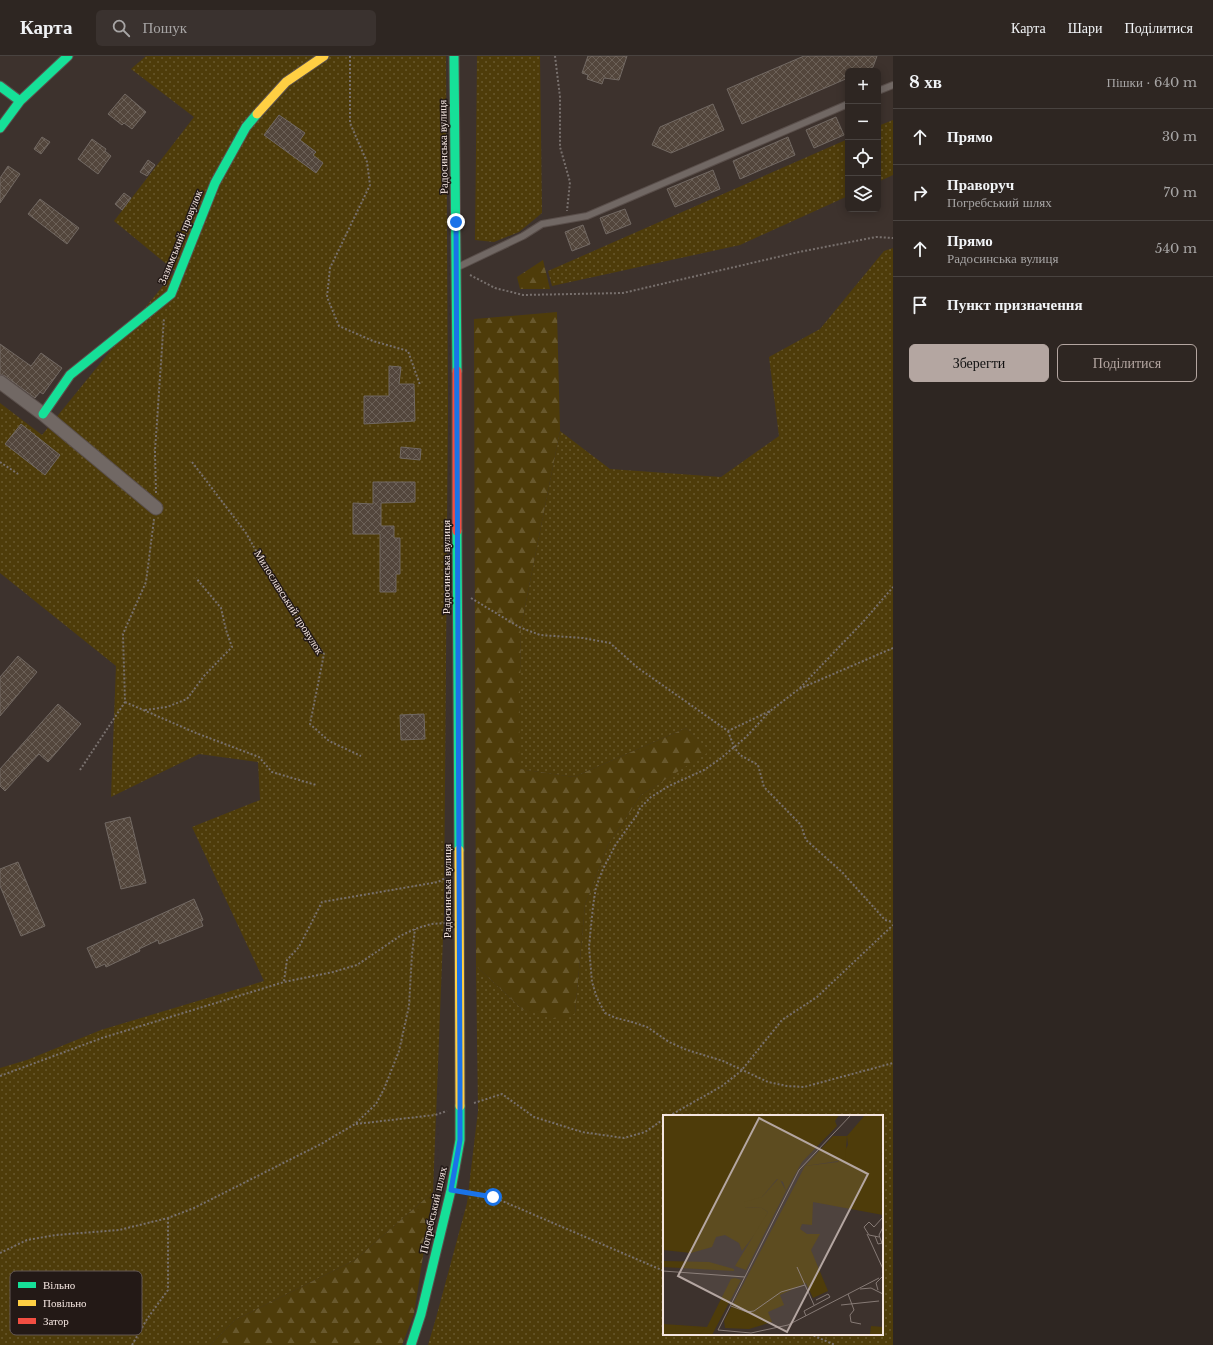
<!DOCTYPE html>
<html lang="uk">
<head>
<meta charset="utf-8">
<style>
  body { margin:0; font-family:"Libre Baskerville",serif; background:#3a322f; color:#f1f3f6 }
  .controls { position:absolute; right:12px; top:12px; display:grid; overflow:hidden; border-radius:6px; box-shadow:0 2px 10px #0003 }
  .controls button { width:36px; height:36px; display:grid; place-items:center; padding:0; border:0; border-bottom:1px solid #494340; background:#2e2622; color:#f1f3f6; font:20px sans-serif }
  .stop { position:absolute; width:12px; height:12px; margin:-9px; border:3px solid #1a73e8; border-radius:50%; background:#fff }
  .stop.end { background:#1a73e8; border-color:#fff; box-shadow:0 1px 4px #0008 }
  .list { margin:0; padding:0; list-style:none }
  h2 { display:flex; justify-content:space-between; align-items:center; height:52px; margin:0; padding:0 16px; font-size:17px }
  h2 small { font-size:13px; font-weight:400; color:#a7a5a5 }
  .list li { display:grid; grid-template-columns:26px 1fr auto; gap:12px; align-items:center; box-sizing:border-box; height:56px; padding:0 16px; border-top:1px solid #494340 }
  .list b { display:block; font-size:15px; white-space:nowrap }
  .list p { margin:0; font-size:13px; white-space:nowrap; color:#a7a5a5 }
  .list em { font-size:13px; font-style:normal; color:#a7a5a5 }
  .actions { display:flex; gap:8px; padding:12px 16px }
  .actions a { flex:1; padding:9px 0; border:1px solid #b4a6a1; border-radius:6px; text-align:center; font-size:14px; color:#b4a6a1 }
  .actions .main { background:#b4a6a1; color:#111 }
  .icon { flex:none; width:22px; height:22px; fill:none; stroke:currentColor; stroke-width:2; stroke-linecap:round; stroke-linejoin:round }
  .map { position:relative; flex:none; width:893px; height:1289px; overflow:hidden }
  header { display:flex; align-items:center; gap:24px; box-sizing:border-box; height:56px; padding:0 20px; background:#2e2622; border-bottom:1px solid #494340 }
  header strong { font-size:19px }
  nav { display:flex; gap:22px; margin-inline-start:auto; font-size:14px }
  .search { width:280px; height:36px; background:#3a322f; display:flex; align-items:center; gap:10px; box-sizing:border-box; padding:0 14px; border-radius:6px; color:#a7a5a5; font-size:15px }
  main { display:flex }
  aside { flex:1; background:#2e2622 }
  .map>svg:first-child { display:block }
  .grass { fill:url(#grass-dots); fill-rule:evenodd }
  .forest { fill:url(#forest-firs) }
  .building { fill:url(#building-cross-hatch); stroke:#726963 }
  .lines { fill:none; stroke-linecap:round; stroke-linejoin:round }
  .lane-casing { stroke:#5a4f4b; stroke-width:8 }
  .street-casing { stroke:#5a4f4b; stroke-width:15 }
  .fast-casing { stroke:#5a4f4b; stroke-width:11 }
  .slow-casing { stroke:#5a4f4b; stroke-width:11 }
  .jam-casing { stroke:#5a4f4b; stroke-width:11 }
  .path { stroke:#78706d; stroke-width:2; stroke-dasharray:2 2; stroke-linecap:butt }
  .lane { stroke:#716864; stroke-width:6 }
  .street { stroke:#716864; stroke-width:13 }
  .fast { stroke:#16e098; stroke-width:9 }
  .slow { stroke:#ffcf43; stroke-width:9 }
  .jam { stroke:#f24e42; stroke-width:9 }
  .route { stroke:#1a73e8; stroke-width:5 }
  .labels { text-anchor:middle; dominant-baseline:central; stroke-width:3; stroke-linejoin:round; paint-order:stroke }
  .street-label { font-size:11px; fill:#f4e5e0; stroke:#231916 }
  .inset-road { fill:none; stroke:#867a75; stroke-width:1 }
  .view { fill:#b4a6a1; fill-opacity:0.15; stroke:#b4a6a1; stroke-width:2 }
  .inset-edge { fill:none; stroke:#f4e5e0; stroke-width:2 }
  .key { fill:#231916; stroke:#625653; stroke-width:1 }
  .key-label { font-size:11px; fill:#f4e5e0 }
</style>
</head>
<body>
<header>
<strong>Карта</strong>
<div class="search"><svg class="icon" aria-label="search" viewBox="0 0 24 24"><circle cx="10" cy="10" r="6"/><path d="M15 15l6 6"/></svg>Пошук</div>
<nav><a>Карта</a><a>Шари</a><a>Поділитися</a></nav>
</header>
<main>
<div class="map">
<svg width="893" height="1289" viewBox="0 0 893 1289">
  <defs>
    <pattern id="grass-dots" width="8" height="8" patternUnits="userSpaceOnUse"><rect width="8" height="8" fill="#4e3c0a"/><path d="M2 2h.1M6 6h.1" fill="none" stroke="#68582d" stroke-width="1.8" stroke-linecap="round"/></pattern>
    <pattern id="forest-firs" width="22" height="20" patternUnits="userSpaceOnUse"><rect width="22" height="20" fill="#4e3c0a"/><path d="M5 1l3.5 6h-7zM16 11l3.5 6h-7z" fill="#68582d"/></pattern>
    <pattern id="building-cross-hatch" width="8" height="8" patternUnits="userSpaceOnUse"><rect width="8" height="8" fill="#53463c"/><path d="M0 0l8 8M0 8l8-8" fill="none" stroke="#6c6158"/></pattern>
  </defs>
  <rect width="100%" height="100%" fill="#3d322d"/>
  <!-- grass -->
  <path class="grass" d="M146,0H446L448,350L444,856L433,1136L355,1204L235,1264L210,1289H0V1012L27,1004L101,974L264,925L192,771L260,744L258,706L199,698L111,741L116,610L0,517V347L42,379L175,215L114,165L194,61L131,13Z
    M477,0H540L542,157L519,176L494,186L475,184Z
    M893,64V119L878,126V70Z
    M848,83V140L740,189L552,230L548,215Z
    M893,192V1289H428L436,1262L467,1147L478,1055L476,910L523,954L575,957L585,849L608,789L641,739L709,695L686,672L574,721L518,713L521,571L560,375L610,413L721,421L779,380L769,301L820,273L884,195ZM664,1060H882V1278H664Z"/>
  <!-- forest -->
  <path class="forest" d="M543,204L550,233H520L517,221Z
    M557,256L560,375L521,571L519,713L574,721L686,672L710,695L641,739L608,789L585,849L575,957L564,965L523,954L476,910L474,263Z
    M433,1136L414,1258L402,1289H210L235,1264L355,1204Z"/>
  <!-- building -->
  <path class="building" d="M588,0H627L619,24L604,22L602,28L587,23L588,19L582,17Z
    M804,0H877L873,11L864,15H848V22L742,68L727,33Z
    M125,38L146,56L132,73L124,67L122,69L108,58Z
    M713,48L724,74L671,97L652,89L660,71Z
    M279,59L305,77L300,84L316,96L313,99L323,107L316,117L264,79Z
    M836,61L844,79L814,92L806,74Z
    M42,81L50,86L41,98L34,93Z
    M788,81L795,99L740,123L733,105Z
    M92,83L106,93L105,95L111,100L98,118L78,103Z
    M148,104L155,109L147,120L140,116Z
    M8,110L20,118L0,147V122Z
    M713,114L720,133L675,151L667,133Z
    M124,137L131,142L122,154L115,148Z
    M40,143L79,172L67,188L28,158Z
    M625,153L631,168L606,178L600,162Z
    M583,169L590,188L572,195L565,176Z
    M0,288L31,310L41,297L62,312L43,338L40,336L35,342L5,320L0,318Z
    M389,310L401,311L399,328H414L415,365L364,368V340H389Z
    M21,368L60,399L45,419L5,388Z
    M401,391L421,393L420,404L400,402Z
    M373,426H415V446L381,447V470H394V482H400V518H396V536H380V478H353V447L373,448Z
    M18,600L37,616L0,660V621Z
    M58,648L81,668L48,706L39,698L5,735L0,730V713Z
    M424,658L425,683L401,684L400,659Z
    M130,761L146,827L121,833L105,767Z
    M18,806L45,870L21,880L0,830V813Z
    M194,843L203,864L201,865L203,870L159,888L158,884L139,893L140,895L106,911L105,908L96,912L87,892Z"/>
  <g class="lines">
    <!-- lane casing -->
    <g class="lane-casing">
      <path id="lane" d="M878,35L893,29
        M458,211L523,180L542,168L587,160L848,48"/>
    </g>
    <!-- street casing -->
    <g class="street-casing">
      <path id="street" d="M0,326L43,358L156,452"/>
    </g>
    <!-- fast casing -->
    <g class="fast-casing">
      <path id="fast" d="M454,0L457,315
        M0,30L20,45
        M0,72L20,45L68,0
        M43,358L70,319L171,238L215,127L246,71L257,58
        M457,475L459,794
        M411,1289L421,1258L451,1134L460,1084V1050"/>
    </g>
    <!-- slow casing -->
    <g class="slow-casing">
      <path id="slow" d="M257,58L286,26L324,0
        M459,794L460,1050"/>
    </g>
    <!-- jam casing -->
    <g class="jam-casing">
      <path id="jam" d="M457,315V475"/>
    </g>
    <!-- path -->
    <path class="path" d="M350,0V67L367,106L370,129L330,212L327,241L339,270L373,285L408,295L420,329
      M555,0L560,41V91L570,126L567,155
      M470,219L495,232L523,239L623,237L799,196L876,181L893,182
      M0,406L18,418
      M192,406L246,477L280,537L324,598L310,668L329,685L361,700
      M156,437L155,395L164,262
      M471,542L519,571L540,579L583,582L610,587L638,612L728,675L770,655L799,633L893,592
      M800,632L863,566L893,531
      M125,646L196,677L259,701L272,716L316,729
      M145,654L167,651L187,643L204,620L232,591L226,574L221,552L196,522
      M770,655L746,681L720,703L704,714L669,730L651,741L640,752L637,759L616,788L603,813L596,831L593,850L589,891L592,926L597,942L605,957L616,962L632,966L647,971L669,986L687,994L723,1005L768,1026L787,1030L804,1031L893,1007
      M728,675L734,691L740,699L758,709L764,731L801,769L806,784L842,816L885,864L893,866
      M80,714L125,646L123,578L146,526L154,463
      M284,925L287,904L299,891L322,846L438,826L445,822
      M0,1020L102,982L284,926L333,916L357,909L400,880L415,873L431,868L446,867
      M474,1047L502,1038L534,1061L582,1076L624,1082L645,1076L664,1063
      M669,1060L722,1030L741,1015L782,964L817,941L893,869
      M356,1068L435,1059L447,1055
      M465,1136L493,1141L664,1215
      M0,1197L27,1184L56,1179L119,1174L168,1162L194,1152L321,1088L355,1068L376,1048L384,1033L399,995L409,950L412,898L415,873
      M810,1278L835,1289
      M132,1289L147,1263L168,1234V1162"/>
    <!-- lane -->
    <use href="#lane" class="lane"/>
    <!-- street -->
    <use href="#street" class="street"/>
    <!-- fast -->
    <use href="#fast" class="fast"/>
    <!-- slow -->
    <use href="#slow" class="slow"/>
    <!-- jam -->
    <use href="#jam" class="jam"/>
  </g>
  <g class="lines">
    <!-- route -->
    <path class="route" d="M456,166L460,1022V1084L451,1134L493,1141"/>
  </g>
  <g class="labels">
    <!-- street labels -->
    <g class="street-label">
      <text transform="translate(443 91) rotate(-91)">Радосинська вулиця</text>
      <text transform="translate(180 181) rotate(-68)">Зазимський провулок</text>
      <text transform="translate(446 511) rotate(-90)">Радосинська вулиця</text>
      <text transform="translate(289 546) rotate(58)">Милославський провулок</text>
      <text transform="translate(447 835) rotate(-90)">Радосинська вулиця</text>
      <text transform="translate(433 1154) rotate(-77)">Погребський шлях</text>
    </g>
  </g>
  <!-- overview -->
  <g transform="translate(663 1059)">
    <rect width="220" height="220" fill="#3d322d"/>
    <path d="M0,0H176L172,6L174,11L139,47L123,76L120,67L114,64L99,82L82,92L99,93L105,97L96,114L79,136L76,128L62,120L53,122L49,132L28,138L0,135ZM202,0H220V100L150,87L149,110L139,109L137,114L144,119H157L148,135L165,176L150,183L143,168L117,180L121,190L105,197L109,207L86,214L62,213L61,206L142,51L175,47L185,30L184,21ZM0,146L46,147L71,154V156L0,152ZM72,163L78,165L49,220H0V209L44,212L68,164ZM208,211L220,212V219H207Z" fill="#4e3c0a"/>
    <path d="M170,21H184L182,45L142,51ZM116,63L123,76L83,155L72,151L105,97L99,93L82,92L81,87L99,82ZM13,210L21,211L42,213L36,220H15L20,218L12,216Z" fill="#4e3c0a"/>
    <path class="inset-road" d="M188,0L136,55L55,215L88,218L125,210L216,163M220,112L216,120L220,131M204,119L220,154M212,121L215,129L219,128M216,122L206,120L201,112L206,107L211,112L220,102M134,152L151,190M0,156L82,162M197,174L208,173L220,179M215,175L213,168L220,161M185,179L191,195L187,200L188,207L198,209M178,190L216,186M68,191L84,197L91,196L118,177L142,170M143,201L141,196L167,182L165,179L153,185"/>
    <path class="view" d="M96,3L205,59L124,217L15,161Z"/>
    <rect width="220" height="220" class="inset-edge"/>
  </g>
  <!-- legend -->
  <rect x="10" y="1215" width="132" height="64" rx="6" class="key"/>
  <rect x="18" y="1226" width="18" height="6" fill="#16e098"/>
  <rect x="18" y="1244" width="18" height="6" fill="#ffcf43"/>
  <rect x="18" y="1262" width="18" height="6" fill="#f24e42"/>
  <g class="key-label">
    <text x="43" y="1233">Вільно</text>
    <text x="43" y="1251">Повільно</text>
    <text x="43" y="1269">Затор</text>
  </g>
</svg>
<div class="controls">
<button>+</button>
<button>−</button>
<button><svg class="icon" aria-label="locate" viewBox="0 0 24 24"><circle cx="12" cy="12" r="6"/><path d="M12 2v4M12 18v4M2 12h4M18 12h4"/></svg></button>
<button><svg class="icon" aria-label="layers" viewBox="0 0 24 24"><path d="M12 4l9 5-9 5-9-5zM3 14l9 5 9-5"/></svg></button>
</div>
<div class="stop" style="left:493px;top:1141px"></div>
<div class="stop end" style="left:456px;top:166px"></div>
</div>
<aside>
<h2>8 хв<small>Пішки · 640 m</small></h2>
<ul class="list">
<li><svg class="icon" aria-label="ahead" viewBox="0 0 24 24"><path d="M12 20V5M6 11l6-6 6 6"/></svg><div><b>Прямо</b></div><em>30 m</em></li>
<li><svg class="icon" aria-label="right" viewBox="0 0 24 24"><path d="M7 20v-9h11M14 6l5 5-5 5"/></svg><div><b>Праворуч</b><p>Погребський шлях</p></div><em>70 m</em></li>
<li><svg class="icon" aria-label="ahead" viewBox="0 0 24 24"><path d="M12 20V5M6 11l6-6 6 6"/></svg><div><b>Прямо</b><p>Радосинська вулиця</p></div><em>540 m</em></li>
<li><svg class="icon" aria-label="arrive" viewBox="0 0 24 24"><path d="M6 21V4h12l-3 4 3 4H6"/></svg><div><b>Пункт призначення</b></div></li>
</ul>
<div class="actions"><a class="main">Зберегти</a><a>Поділитися</a></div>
</aside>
</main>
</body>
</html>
